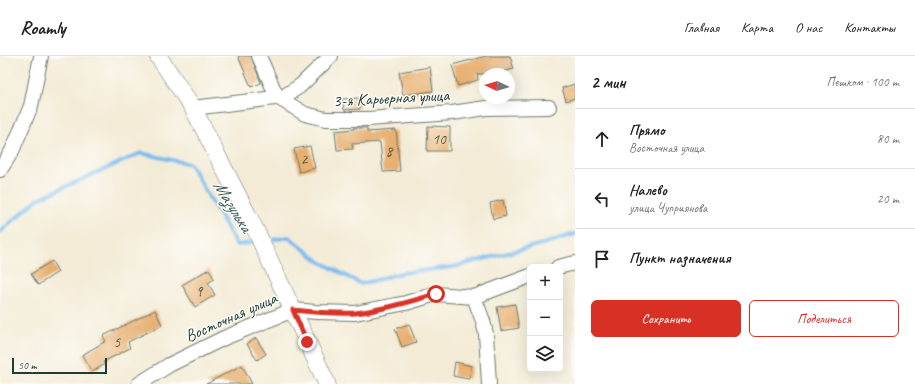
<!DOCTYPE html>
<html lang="ru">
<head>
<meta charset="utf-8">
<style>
  body { margin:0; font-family:Caveat,sans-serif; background:#f2f2f2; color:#222 }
  .controls { position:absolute; right:12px; bottom:12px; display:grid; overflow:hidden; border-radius:6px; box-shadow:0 4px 16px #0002 }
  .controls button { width:36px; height:36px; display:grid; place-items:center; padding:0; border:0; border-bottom:1px solid #e0e0e0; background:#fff; color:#222; font:20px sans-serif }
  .compass { position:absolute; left:479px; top:12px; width:36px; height:36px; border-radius:50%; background:#fff; box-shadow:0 4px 16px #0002; rotate:274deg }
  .scale { position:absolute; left:12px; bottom:10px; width:95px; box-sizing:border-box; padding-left:4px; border:2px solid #1f3d34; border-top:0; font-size:11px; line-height:14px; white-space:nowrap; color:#1f3d34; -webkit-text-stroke:3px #fdfcf7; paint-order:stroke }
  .stop { position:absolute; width:12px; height:12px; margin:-9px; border:3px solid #d93025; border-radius:50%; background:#fff }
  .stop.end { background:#d93025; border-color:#fff; box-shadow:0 1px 4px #0008 }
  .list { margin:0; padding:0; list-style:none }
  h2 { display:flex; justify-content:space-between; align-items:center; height:52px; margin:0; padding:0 16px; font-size:17px }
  h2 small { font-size:13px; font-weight:400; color:#767676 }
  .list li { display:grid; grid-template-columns:26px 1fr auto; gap:12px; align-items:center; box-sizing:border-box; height:60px; padding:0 16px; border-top:1px solid #e0e0e0 }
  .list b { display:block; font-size:15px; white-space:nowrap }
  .list p { margin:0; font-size:13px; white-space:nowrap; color:#767676 }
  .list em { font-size:13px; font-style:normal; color:#767676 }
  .actions { display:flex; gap:8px; padding:12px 16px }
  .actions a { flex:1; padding:9px 0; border:1px solid #d93025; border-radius:6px; text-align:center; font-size:14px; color:#d93025 }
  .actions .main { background:#d93025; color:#fff }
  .icon { flex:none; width:22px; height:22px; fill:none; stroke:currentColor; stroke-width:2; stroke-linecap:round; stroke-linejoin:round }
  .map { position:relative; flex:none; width:575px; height:328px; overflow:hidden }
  header { display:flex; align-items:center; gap:24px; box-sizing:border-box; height:56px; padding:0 20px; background:#fff; border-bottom:1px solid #e0e0e0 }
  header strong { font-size:19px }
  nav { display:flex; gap:22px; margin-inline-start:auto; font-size:14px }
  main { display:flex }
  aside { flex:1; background:#fff }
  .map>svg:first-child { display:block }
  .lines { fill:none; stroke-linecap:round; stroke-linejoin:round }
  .stream { stroke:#7abcef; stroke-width:4 }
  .building { fill:#e7af70 }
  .minor-casing { stroke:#697a6d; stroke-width:16 }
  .tertiary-casing { stroke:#697a6d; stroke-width:18 }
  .minor { stroke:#fff; stroke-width:14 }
  .tertiary { stroke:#fff; stroke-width:17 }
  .route { stroke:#d93025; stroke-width:5 }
  .labels { text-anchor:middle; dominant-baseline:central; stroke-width:3; stroke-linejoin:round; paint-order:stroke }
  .number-label { font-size:15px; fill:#515a43 }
  .street-label { font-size:17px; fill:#1f3d34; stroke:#fdfcf7 }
  .water-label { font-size:18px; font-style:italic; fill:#365d63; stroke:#fdfcf7 }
</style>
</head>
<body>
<header>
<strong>Roamly</strong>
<nav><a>Главная</a><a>Карта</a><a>О нас</a><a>Контакты</a></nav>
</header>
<main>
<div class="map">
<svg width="575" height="328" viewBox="0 0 575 328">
  <rect width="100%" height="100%" fill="#fdfcf7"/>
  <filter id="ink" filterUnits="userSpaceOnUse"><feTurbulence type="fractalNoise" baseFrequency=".025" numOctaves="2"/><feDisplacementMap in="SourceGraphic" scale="8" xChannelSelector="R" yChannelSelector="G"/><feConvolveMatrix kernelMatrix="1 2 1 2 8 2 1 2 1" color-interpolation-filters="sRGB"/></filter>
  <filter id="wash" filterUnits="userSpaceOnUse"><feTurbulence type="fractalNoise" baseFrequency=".012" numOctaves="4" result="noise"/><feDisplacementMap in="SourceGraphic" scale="16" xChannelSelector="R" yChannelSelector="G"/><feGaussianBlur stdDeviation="0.9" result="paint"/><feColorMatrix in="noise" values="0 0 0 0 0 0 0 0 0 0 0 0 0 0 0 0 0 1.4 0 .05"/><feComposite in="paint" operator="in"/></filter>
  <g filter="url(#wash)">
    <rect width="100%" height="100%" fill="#f3ebd6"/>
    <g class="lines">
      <!-- stream -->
      <path class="stream" d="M0,176L38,143L141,97L190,108L237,189L258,186
        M264,185L289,181L319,205L361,228L401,217L453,211L546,187L575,178"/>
    </g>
    <g id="blocks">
      <!-- building -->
      <path class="building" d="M238,0H251L261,27L251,31Z
        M486,0H510L514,13L493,18H477L478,24L458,30L452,9Z
        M430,11L433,35L403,39L399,16Z
        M575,28V42L566,45L562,32Z
        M359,42L360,53L344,54L343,43Z
        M428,70L450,71V95H427Z
        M353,72H367V76L396,74L400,115L383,116L380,86L352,88L353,93L337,94L335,75L354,73Z
        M310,90L315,112L299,116L294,93Z
        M503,144L506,160L493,163L490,147Z
        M52,205L58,216L38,229L31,218Z
        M209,213L214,223L208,227L215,239L195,251L182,229Z
        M515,248L519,272L501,275L497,251Z
        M155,254L162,269L128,286L130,292L103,306L105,308L92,316L82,299L106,285L103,280Z
        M409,268L416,286L402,291L395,273Z
        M256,282L266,298L257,304L247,288Z
        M455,306L472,310L469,323L453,320Z
        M242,309L252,328H206Z"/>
    </g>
  </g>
  <g filter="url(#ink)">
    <use href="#blocks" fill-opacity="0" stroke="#697a6d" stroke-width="1"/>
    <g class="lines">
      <!-- minor casing -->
      <g class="minor-casing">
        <path id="minor" d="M259,0L277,41
          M277,41L305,58L326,63H368L452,57L486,52L549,51
          M193,52L283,41L300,30L331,0
          M0,114L12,95L31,50L41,0
          M558,211L575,207
          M474,241L483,265L486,278L489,328
          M139,328L169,309L224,282L293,254L316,256L355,257L406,247L436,238L474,241L530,220"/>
      </g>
      <!-- tertiary casing -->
      <g class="tertiary-casing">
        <path id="tertiary" d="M158,0L193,52L257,177L327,328"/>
      </g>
      <!-- minor -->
      <use href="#minor" class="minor"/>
      <!-- tertiary -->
      <use href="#tertiary" class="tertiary"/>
    </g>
  </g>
  <g class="lines" filter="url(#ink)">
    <!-- route -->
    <path class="route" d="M307,286L293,254C313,256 334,258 355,257C382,254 410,246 436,238"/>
  </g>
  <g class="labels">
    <!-- number labels -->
    <g class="number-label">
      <text x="439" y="83">10</text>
      <text x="389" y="95">8</text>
      <text x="304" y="103">2</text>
      <text x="199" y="235">9</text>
      <text x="117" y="286">5</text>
    </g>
    <!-- street labels -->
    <g class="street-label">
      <text transform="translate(391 42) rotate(-3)">3-я Карьерная улица</text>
      <text transform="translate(231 261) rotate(-24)">Восточная улица</text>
    </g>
    <!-- water labels -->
    <g class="water-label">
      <text transform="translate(233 150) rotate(58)">Мазулька</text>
    </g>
  </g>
</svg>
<div class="controls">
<button>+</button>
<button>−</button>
<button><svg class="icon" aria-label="layers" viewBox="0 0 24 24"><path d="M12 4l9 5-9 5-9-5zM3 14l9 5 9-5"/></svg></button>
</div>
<svg class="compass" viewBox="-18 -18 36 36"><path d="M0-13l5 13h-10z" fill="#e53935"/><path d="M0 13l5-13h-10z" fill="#767676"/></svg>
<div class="scale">50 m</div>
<div class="stop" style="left:436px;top:238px"></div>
<div class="stop end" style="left:307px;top:286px"></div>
</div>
<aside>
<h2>2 мин<small>Пешком · 100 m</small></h2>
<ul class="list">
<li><svg class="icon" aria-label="ahead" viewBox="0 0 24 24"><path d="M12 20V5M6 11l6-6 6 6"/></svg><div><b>Прямо</b><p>Восточная улица</p></div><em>80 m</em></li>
<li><svg class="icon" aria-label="left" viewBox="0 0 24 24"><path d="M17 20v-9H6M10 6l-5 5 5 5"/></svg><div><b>Налево</b><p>улица Чуприянова</p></div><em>20 m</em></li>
<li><svg class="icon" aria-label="arrive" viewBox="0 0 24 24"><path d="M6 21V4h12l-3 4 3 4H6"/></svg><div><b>Пункт назначения</b></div></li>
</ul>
<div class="actions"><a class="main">Сохранить</a><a>Поделиться</a></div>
</aside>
</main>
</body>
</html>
